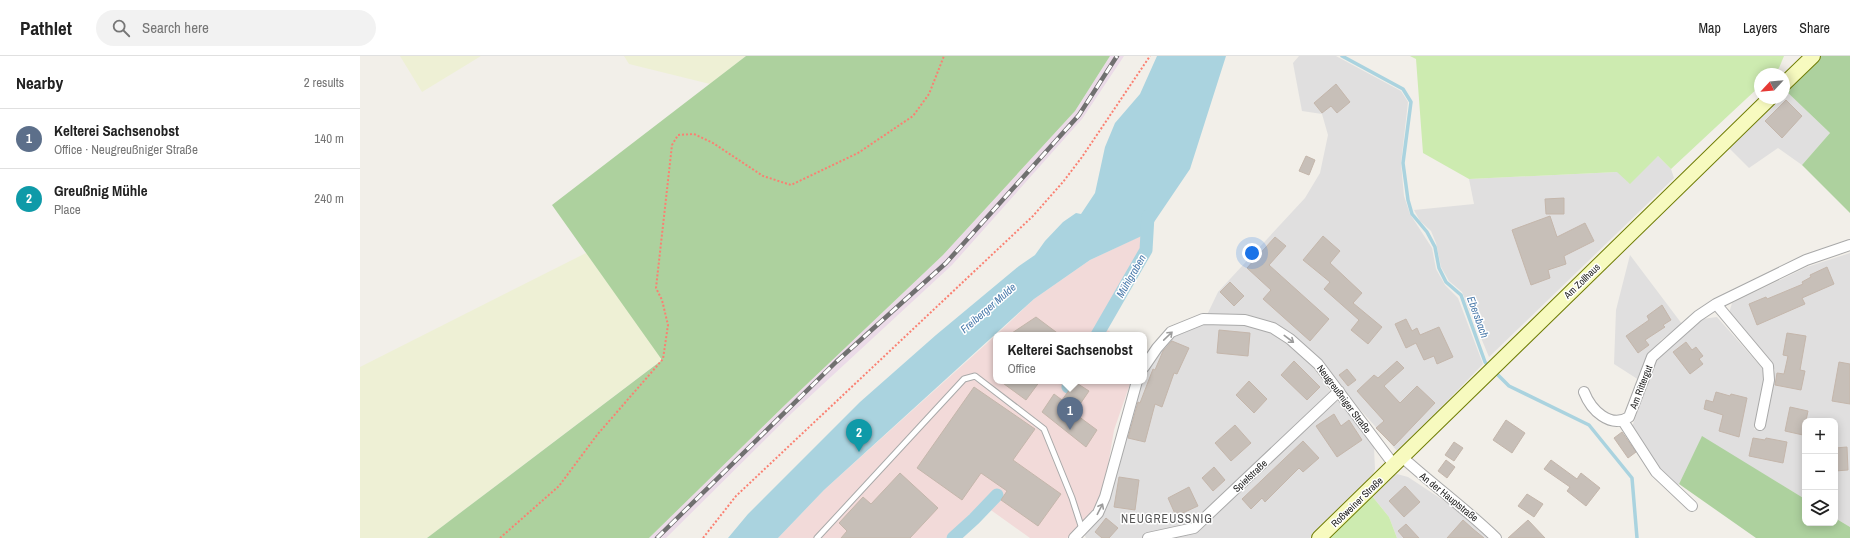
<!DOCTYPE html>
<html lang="en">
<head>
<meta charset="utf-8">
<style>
  body { margin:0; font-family:"Archivo Narrow",sans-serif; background:#f2f2f2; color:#222 }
  .controls { position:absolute; right:12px; bottom:12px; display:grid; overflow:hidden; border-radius:8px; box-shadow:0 2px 10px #0003 }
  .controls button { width:36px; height:36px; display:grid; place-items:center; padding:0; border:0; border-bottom:1px solid #e0e0e0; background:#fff; color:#222; font:20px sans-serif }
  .compass { position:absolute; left:1394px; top:12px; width:36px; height:36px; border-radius:50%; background:#fff; box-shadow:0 2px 10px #0003; rotate:244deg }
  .you { position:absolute; left:892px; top:197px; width:14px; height:14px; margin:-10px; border:3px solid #fff; border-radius:50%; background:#1a73e8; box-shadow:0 0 0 6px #1a73e833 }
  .badge { display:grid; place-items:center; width:26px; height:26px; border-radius:50%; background:#0f766e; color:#fff; font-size:13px; font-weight:700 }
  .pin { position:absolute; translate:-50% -33px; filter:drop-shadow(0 1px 2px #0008) }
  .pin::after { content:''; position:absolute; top:21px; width:14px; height:12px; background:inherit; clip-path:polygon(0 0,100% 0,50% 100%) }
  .popup { position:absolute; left:633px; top:276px; width:154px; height:52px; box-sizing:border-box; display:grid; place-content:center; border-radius:8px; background:#fff; filter:drop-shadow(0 1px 3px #0005); font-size:13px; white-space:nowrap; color:#767676 }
  .popup b { font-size:15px; color:#222 }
  .popup::after { content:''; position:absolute; left:50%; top:100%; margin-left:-8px; border:8px solid transparent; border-top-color:#fff }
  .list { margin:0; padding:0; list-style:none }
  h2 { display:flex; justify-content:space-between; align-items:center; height:52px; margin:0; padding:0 16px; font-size:17px }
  h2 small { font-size:13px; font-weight:400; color:#767676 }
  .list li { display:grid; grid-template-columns:26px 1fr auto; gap:12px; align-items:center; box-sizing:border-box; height:60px; padding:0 16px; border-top:1px solid #e0e0e0 }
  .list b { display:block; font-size:15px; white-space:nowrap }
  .list p { margin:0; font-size:13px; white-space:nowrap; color:#767676 }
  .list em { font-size:13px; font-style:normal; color:#767676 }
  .icon { flex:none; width:22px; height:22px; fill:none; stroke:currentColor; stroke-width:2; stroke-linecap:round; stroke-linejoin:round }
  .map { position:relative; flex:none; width:1490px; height:482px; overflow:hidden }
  header { display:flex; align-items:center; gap:24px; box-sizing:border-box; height:56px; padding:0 20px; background:#fff; border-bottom:1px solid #e0e0e0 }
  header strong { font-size:19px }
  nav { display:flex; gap:22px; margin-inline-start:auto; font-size:14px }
  .search { width:280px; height:36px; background:#f2f2f2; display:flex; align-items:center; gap:10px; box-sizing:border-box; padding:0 14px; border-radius:22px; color:#767676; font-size:15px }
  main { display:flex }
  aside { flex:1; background:#fff }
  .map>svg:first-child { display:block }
  .residential { fill:#e0dfdf }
  .commercial { fill:#f2dad9 }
  .industrial { fill:#ebdbe8 }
  .farmland { fill:#eef0d5 }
  .grass { fill:#cdebb0 }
  .forest { fill:#add19e }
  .water { fill:#aad3df }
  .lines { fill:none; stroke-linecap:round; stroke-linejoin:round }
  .stream { stroke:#aad3df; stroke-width:3.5 }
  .canal { stroke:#aad3df; stroke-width:13 }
  .building { fill:#c7bfb8; stroke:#c4b6ab }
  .lane-casing { stroke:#a9a9a9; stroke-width:7 }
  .street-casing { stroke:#a9a9a9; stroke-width:12 }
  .secondary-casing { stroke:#707d05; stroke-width:16 }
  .path { stroke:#fa8072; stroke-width:2; stroke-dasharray:2 2; stroke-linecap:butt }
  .lane { stroke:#fff; stroke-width:5 }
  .street { stroke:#fff; stroke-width:10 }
  .secondary { stroke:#f7fabf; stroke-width:14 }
  .rail-casing { stroke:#707070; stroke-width:4.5 }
  .rail { stroke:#fff; stroke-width:3; stroke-dasharray:9; stroke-linecap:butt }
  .oneway { stroke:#9c9c9c }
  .labels { text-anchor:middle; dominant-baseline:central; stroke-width:3; stroke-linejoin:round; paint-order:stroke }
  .street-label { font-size:10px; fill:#222; stroke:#fff }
  .water-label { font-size:11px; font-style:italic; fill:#4a7aab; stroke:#fff }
  .quarter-label { font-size:12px; letter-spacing:1px; fill:#555; stroke:#fff }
</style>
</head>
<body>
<header>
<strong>Pathlet</strong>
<div class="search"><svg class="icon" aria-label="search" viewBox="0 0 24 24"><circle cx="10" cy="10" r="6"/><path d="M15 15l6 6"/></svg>Search here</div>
<nav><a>Map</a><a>Layers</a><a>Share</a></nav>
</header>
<main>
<aside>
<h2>Nearby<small>2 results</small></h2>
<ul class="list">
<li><span class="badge" style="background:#5c6f8a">1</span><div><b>Kelterei Sachsenobst</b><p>Office · Neugreußniger Straße</p></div><em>140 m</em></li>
<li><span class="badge" style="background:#0f9aa8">2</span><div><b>Greußnig Mühle</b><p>Place</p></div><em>240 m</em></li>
</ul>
</aside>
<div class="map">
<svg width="1490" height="482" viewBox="0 0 1490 482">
  <rect width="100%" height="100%" fill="#f2efe9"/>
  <!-- residential -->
  <path class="residential" d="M939,0H976L1041,35L1048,46L1041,107L1044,140L1050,158L1072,192L1076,213L1085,229L1098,242L1123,308L1038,396L981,332L961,304L946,291L914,269L886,258L846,261L858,236L945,142L960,117L968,79L962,58L942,55L933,7Z
    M1426,35L1470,77L1442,109L1418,92L1389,112L1368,91L1418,42H1424Z
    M1298,100L1311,113L1314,122L1129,301L1102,236L1089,225L1081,211L1076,187L1071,175L1060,165L1054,154L1114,148L1109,123L1257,116Z
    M1490,197V471L1475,462V365H1445V443L1342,381L1317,432L1298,413L1272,371L1296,303L1342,263L1357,261L1403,313L1404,325L1394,373L1402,375L1415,314L1369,257L1372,247L1447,211Z
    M1270,199L1322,268L1301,284L1289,298L1279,324L1254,308L1256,254Z
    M880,266L910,275L937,296L952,310L972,338L834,472L788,482H726L722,474L738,457L777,325H784V311L811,276L842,267Z
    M978,345L982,346L1010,385L1014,392L1015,413L1011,423L950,482H799L836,475L975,346Z
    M1037,418L1048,421L1104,458L1132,482H1037L1029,461L1012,440L1029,422Z"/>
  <!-- commercial -->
  <path class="commercial" d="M783,179V194L738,269L756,279H636L674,243L730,204Z
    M636,279V325H771L754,374L743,439L734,456L707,482H670L621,447L586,482H418L464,434Z"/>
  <!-- industrial -->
  <path class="industrial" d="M750,0H764L722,63L592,209L433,356L306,482H289L426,348L583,199L715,55Z"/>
  <!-- farmland -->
  <path class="farmland" d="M40,0H121L62,36Z
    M264,0H386L350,28L269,8Z
    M226,197L303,303L67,482H0V311Z"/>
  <!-- grass -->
  <path class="grass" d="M1050,0H1424L1419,12L1413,18H1400V30L1311,113L1298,100L1270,128L1257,116L1109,123L1063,97L1056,3Z
    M1012,440L1029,461L1037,482H968Z"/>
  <!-- forest -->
  <path class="forest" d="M386,0H750L715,55L583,199L426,348L289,482H67L302,304L192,149Z
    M1461,0H1490V157L1442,109L1470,77L1426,35Z
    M1342,380L1445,443V467H1475V462L1490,471V482H1396L1319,428Z"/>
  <!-- water -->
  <path class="water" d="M797,0H866L830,113L786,178L730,204L674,243L464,434L418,482H368L388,458L500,346L576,279L659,210L675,199L685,185L703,166L716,157L721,158L735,137L745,91L755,67L780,38Z"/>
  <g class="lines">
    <!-- stream -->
    <path class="stream" d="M982,0L1043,33L1051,46L1043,107L1048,144L1052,158L1067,176L1075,191L1079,212L1086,226L1101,239L1125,306L1129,311
      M1134,315L1149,330L1229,369L1272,422L1277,482"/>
    <!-- canal -->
    <path class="canal" d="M737,279L786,194L788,160
      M708,331L711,325
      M593,482L614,463L637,439"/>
  </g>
  <!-- building -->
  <path class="building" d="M976,28L990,46L977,57L971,50L962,57L954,47Z
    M1426,44L1442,60L1422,82L1405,65Z
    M946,100L955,104L949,119L939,115Z
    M1204,142V158H1186L1185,143Z
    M1190,160L1197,181L1225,167L1234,185L1204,200L1206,208L1188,214L1190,222L1171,229L1152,174Z
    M963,180L980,195L970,207L1002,237L993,247L1022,271L1008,288L991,274L999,264L964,233L970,226L943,204Z
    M915,181L926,190L909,209L969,263L950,285L903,243L911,234L887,212Z
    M1467,211L1474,228L1442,242L1445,248L1397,269L1389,248L1406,241L1407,243L1443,228L1442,226L1451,221L1450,219Z
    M870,226L884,240L874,250L860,236Z
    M1302,249L1311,264L1303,269L1305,271L1285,284L1289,289L1278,297L1266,280L1289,264L1287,260Z
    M676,261L700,279H649Z
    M1046,263L1052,275L1057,272L1060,279L1079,271L1093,301L1077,308L1074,300L1064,304L1056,287L1046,292L1035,268Z
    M859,274L890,277L888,300L857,297Z
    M1427,277L1446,280L1440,314L1445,315L1441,334L1415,329L1417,317L1424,318L1428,300L1423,299Z
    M812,285L829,292L817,318L814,317L802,351L795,348L785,386L768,382L778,346L780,347L793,313L795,314L803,295Z
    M1326,286L1332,294L1336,291L1343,300L1339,303L1343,308L1330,318L1313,296Z
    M934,305L960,331L947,344L921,319Z
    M1037,305L1044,312L1024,330L1040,347L1057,330L1075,347L1034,390L1016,372L1024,365L997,335L1014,319L1018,322Z
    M1479,306L1490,308V348L1472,345Z
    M987,313L996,324L988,330L979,319Z
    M640,325H680L666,344Z
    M889,325L907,343L894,357L876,339Z
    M715,326L729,335L714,357L737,374L726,391L682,356L694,338L702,344Z
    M614,331L675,373L653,404L701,438L678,470L641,444L647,435L621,417L602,444L557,412Z
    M1356,336L1370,340L1371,338L1387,342L1379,381L1359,375L1363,359L1344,353L1346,344L1353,346Z
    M1430,351L1448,355L1443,379L1425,375Z
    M974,358L981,370L989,364L1002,384L977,401L956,370Z
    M1146,364L1165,377L1152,397L1133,384Z
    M875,369L891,387L871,405L855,387Z
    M1262,376L1276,396L1268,402L1254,382Z
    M1393,382L1405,384L1406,382L1427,386L1423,407L1389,400Z
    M943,385L959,402L943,416L939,412L905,446L902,442L891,453L882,443Z
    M1094,386L1103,392L1094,405L1085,399Z
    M1487,391L1488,414L1475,415V392Z
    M1086,404L1095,411L1087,422L1078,415Z
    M1191,404L1217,423L1221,417L1240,432L1226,450L1207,435L1210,431L1184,413Z
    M854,411L865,424L853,435L842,422Z
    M540,417L578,452L550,482H481L487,475L479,467L503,441L511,448Z
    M759,421L779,424L775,454L754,451Z
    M1045,430L1060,446L1044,461L1029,445Z
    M829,431L838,450L816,460L808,442Z
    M1167,438L1183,448L1174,461L1158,450Z
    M746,462L758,472L749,482H742L735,476Z
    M1103,464L1113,473L1124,482H1087Z
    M1168,464L1185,482H1148Z
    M1046,468L1059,482H1044L1038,475Z"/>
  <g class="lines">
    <!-- lane casing -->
    <g class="lane-casing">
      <path id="lane" d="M457,482L604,323L615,320L684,373L712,442L722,473"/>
    </g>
    <!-- street casing -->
    <g class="street-casing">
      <path id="street" d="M1356,248L1408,310L1409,324L1400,369
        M784,311L797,292L811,276L843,263L885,264L913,272L930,283L958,308L1034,409
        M1224,336C1231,354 1250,373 1269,361L1292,301L1338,260L1356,248L1446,204L1490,189
        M1263,365L1296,416L1332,450
        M1042,401C1073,429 1106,453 1136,482
        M714,482L738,457L745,441L777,325
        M788,482L834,472L979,335"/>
    </g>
    <!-- secondary casing -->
    <g class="secondary-casing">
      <path id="secondary" d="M1424,28L1453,0
        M959,482L1410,42"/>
    </g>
    <!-- path -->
    <path class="path" d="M140,482L199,430L237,379L303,303L308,269L302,244L296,232L312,89L318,79L334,78L353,87L403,120L431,129L498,97L553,60L569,38L584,0
      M343,482L376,440L673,160L703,126L722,101L790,0"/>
    <!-- lane -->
    <use href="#lane" class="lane"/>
    <!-- street -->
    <use href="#street" class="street"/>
    <!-- secondary -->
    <use href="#secondary" class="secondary"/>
    <!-- rail casing -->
    <g class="rail-casing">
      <path id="rail" d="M297,482L476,306L586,207L719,59L757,0"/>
    </g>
    <!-- rail -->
    <use href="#rail" class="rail"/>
  </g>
  <!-- one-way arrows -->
  <defs><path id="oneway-shaft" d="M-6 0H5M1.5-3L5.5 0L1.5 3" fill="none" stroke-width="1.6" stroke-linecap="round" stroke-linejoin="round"/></defs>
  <g class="oneway">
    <use href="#oneway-shaft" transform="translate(808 280) rotate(-44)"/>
    <use href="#oneway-shaft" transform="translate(929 283) rotate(37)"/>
    <use href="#oneway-shaft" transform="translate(740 453) rotate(-63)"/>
  </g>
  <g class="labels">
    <!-- street labels -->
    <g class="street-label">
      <text transform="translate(1222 225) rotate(-44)">Am Zollhaus</text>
      <text transform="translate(1281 331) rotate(-69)">Am Rittergut</text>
      <text transform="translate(984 343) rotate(53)">Neugreußniger Straße</text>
      <text transform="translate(890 420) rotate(-43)">Spielstraße</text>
      <text transform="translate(1089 441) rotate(39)">An der Hauptstraße</text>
      <text transform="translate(997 446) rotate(-44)">Roßweiner Straße</text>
    </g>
    <!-- water labels -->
    <g class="water-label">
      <text transform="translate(771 220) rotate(-60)">Mühlgraben</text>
      <text transform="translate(628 252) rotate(-41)">Freiberger Mulde</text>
      <text transform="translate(1118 261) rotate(70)">Ebersbach</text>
    </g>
    <!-- quarter labels -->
    <g class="quarter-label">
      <text x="807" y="463">NEUGREUSSNIG</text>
    </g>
  </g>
</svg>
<div class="controls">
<button>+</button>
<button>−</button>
<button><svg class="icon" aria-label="layers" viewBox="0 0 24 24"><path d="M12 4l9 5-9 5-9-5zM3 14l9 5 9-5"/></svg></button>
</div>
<svg class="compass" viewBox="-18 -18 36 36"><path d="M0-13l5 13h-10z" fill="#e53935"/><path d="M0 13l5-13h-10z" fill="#767676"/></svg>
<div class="you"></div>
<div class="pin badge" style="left:710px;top:374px;background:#5c6f8a">1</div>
<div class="popup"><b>Kelterei Sachsenobst</b>Office</div>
<div class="pin badge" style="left:499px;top:396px;background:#0f9aa8">2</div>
</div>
</main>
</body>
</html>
